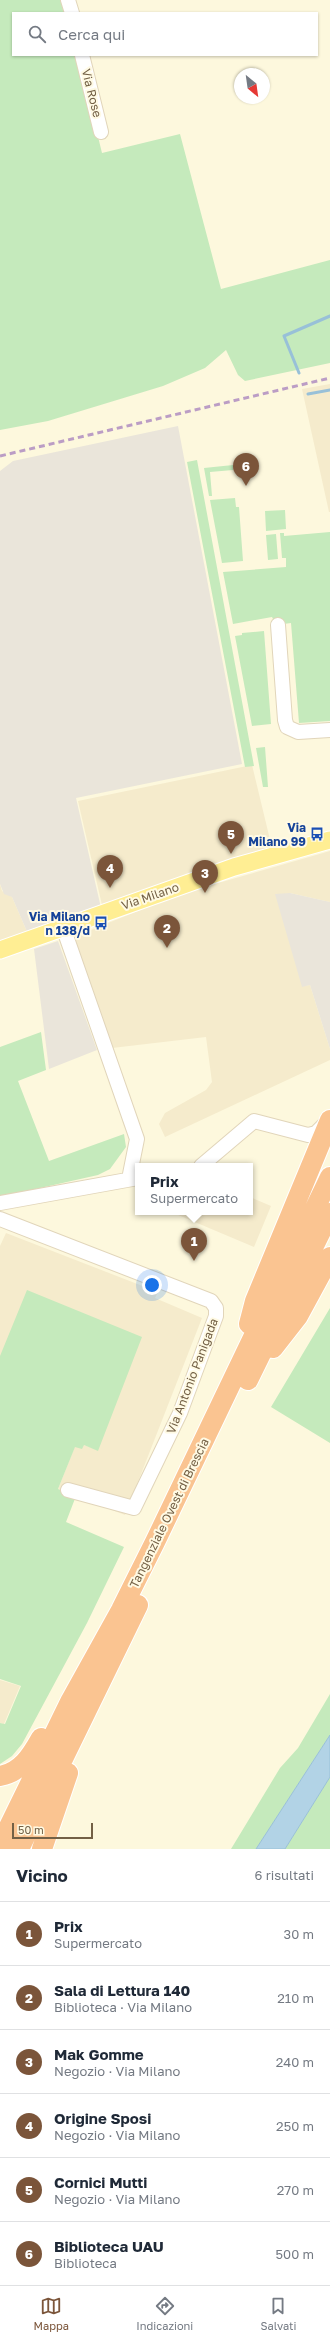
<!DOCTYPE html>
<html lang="it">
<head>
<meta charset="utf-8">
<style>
  body { margin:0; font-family:"Golos Text",sans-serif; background:#f2f2f3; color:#1f2937 }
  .compass { position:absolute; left:234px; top:68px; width:36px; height:36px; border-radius:50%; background:#fff; box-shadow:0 1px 3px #0004; rotate:151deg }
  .scale { position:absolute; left:12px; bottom:10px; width:81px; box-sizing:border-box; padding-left:4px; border:2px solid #736045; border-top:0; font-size:11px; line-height:14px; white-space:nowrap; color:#736045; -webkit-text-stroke:3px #fffae4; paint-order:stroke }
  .you { position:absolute; left:152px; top:1285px; width:14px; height:14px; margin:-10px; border:3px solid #fff; border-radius:50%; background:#1a73e8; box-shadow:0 0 0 6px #1a73e833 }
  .badge { display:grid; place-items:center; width:26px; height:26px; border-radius:50%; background:#7b553a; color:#fff; font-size:13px; font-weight:700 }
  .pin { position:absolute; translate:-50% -33px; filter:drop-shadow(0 1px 2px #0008) }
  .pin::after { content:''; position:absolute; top:21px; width:14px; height:12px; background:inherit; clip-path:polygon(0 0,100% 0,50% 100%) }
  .popup { position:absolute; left:135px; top:1163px; width:118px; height:52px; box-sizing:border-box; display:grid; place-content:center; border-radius:0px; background:#fff; filter:drop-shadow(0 1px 3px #0005); font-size:13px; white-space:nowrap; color:#747a83 }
  .popup b { font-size:15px; color:#1f2937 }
  .popup::after { content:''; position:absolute; left:50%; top:100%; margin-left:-8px; border:8px solid transparent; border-top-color:#fff }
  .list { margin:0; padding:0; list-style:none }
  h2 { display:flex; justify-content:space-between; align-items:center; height:52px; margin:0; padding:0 16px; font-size:17px }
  h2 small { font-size:13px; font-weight:400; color:#747a83 }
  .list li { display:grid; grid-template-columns:26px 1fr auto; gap:12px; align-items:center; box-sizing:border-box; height:64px; padding:0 16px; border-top:1px solid #e0e1e3 }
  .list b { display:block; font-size:15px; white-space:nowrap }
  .list p { margin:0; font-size:13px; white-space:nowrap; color:#747a83 }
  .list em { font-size:13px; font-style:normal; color:#747a83 }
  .icon { flex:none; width:22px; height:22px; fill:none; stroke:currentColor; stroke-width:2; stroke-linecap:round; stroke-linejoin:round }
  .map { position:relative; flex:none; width:330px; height:1849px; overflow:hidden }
  .search { position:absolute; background:#fff; box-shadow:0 1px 3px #0004; left:12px; right:12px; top:12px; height:44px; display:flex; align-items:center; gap:10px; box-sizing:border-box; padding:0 14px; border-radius:0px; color:#747a83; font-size:15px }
  .sheet { height:436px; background:#fff }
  nav { display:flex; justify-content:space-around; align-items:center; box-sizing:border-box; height:56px; border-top:1px solid #e0e1e3; background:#fff; font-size:11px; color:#747a83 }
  nav a { display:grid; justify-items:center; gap:2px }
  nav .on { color:#7b553a }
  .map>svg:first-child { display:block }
  .residential { fill:#f5ebcc }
  .industrial { fill:#eae5da }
  .green { fill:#c5eabc }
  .water { fill:#b2d3e6; stroke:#98c0d8 }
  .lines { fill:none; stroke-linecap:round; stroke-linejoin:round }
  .stream { stroke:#98c0d8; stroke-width:3 }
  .minor-casing { stroke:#e1d5ba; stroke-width:16 }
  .major-casing { stroke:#fff; stroke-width:19 }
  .highway-casing { stroke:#fff; stroke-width:22 }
  .minor { stroke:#fff; stroke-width:14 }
  .major { stroke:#ffee93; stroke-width:17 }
  .highway { stroke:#fac491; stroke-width:20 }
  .rail { stroke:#bb9dc5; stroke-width:3; stroke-dasharray:6 4; stroke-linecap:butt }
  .labels { text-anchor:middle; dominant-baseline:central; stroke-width:4; stroke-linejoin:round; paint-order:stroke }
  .street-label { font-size:12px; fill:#736045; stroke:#fffae4 }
  .transit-label { font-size:12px; font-weight:bold; fill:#164399; stroke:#fffae4; text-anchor:end }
</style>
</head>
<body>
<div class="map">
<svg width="330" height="1849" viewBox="0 0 330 1849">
  <rect width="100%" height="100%" fill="#fdf8dd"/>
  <!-- residential -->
  <path class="residential" d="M330,384V512H329L302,389Z
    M252,765L272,848L102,905L78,801Z
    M330,851V902L290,893L303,986L310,985L330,1049V1060L165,1137L159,1124L165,1113L206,1090L212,1082L206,1037L112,1048L68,939L183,893Z
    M0,884L2,891L12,897L28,934L0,944Z
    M250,1197L271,1206L254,1247L171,1212H250Z
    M6,1233L158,1292L155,1298L202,1318L125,1515L58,1489L75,1446L84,1445L98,1450L0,1356V1246Z
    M0,1680L20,1686L4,1724L0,1723Z"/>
  <!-- industrial -->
  <path class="industrial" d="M178,426L242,764L76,798L101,908L28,934L12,897L4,894L0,884V471L13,461Z
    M290,893L330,902V1049L310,985L302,987L275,894Z
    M58,941L97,1050L49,1069L34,949Z"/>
  <!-- green -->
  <path class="green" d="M0,0H65L68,13H13V55H78L102,153L180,134L221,289L330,260V363L245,381L238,375L226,350L205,368L163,386L48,421L0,430Z
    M197,460L254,766L245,767L187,462Z
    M233,465V470L210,472L212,496H209L204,468Z
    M235,498L236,507H239L243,561L222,563L210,500Z
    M285,510L286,529L266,531L265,511Z
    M330,532V721L299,723L291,623L276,625L272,617L233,624L223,572L286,567V558H282L280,533H284V536Z
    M276,534L278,559L268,560L266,535Z
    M264,631L271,724L252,726L235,636L242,635V633Z
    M265,747L268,787H263L256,748Z
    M41,1032L46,1070L18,1081L49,1161L124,1134L126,1147L110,1169L98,1175L0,1197V1047Z
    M27,1290L142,1337L98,1451L84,1445L82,1449L75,1447L58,1489L76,1496L66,1522L124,1547L87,1623L22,1744L12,1756L0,1764V1723L5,1724L21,1686L0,1679V1356Z
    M330,1308V1443L271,1407Z
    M330,1694V1735L256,1849H231L280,1768L298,1748Z
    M330,1777V1849H285Z"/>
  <!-- water -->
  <path class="water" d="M330,1735V1777L285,1849H256Z"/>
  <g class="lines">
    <!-- stream -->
    <path class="stream" d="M299,373L284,336L330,316
      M308,394L330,390"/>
    <!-- minor casing -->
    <g class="minor-casing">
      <path id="minor" d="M68,0L72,13
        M82,55L101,132
        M278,625L285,720L287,727L298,732L330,730
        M63,927L137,1139L129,1179
        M201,1166L254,1121L308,1135L316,1133L327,1122
        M0,1203L138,1178
        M0,1219L211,1301L216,1308V1316L180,1413L134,1508L68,1490"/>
    </g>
    <!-- major casing -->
    <g class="major-casing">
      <path id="major" d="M0,950L234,867L330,840"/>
    </g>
    <!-- highway casing -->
    <g class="highway-casing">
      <path id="highway" d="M249,1324L255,1301L330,1120
        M273,1348L298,1316L330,1257
        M248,1380L330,1213
        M0,1776C21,1772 31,1756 41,1738
        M0,1845L71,1700L121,1610L155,1542L330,1177
        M19,1849L138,1605
        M42,1849L68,1773"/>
    </g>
    <!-- minor -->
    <use href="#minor" class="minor"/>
    <!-- major -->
    <use href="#major" class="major"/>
    <!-- highway -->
    <use href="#highway" class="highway"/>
    <!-- rail -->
    <path class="rail" d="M0,456L330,378"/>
  </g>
  <!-- icons -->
  <defs>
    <g id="bus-bare" transform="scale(1.08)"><path d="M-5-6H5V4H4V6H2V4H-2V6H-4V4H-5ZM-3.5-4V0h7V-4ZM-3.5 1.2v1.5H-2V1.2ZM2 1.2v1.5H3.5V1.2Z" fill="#1a4fb4" stroke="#fffae4" stroke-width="2.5" paint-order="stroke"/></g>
  </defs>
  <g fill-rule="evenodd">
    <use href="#bus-bare" x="317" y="834"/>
    <use href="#bus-bare" x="101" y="923"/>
  </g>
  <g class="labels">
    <!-- street labels -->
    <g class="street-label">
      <text transform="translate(92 93) rotate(76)">Via Rose</text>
      <text transform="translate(150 896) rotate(-19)">Via Milano</text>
      <text transform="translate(192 1376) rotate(-69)">Via Antonio Panigada</text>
      <text transform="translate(169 1513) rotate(-64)">Tangenziale Ovest di Brescia</text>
    </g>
    <!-- transit labels -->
    <g class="transit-label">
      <text x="306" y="827">Via<tspan x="306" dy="14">Milano 99</tspan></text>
      <text x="90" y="916">Via Milano<tspan x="90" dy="14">n 138/d</tspan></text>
    </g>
  </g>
</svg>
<svg class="compass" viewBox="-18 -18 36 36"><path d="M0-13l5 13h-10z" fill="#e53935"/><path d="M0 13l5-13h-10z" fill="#747a83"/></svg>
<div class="scale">50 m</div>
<div class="you"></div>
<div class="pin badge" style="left:194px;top:1261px">1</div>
<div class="popup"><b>Prix</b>Supermercato</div>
<div class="pin badge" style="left:167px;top:948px">2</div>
<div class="pin badge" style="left:205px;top:893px">3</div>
<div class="pin badge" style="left:110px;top:888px">4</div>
<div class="pin badge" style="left:231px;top:854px">5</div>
<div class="pin badge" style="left:246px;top:486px">6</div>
<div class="search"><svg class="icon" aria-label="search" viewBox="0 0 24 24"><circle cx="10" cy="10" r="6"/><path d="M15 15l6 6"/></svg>Cerca qui</div>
</div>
<section class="sheet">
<h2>Vicino<small>6 risultati</small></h2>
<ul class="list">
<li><span class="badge">1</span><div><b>Prix</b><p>Supermercato</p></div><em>30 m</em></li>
<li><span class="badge">2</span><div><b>Sala di Lettura 140</b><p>Biblioteca · Via Milano</p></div><em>210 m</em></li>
<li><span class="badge">3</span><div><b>Mak Gomme</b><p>Negozio · Via Milano</p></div><em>240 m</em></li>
<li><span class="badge">4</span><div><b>Origine Sposi</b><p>Negozio · Via Milano</p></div><em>250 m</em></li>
<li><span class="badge">5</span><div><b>Cornici Mutti</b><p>Negozio · Via Milano</p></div><em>270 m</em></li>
<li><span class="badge">6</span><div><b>Biblioteca UAU</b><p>Biblioteca</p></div><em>500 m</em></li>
</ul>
</section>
<nav>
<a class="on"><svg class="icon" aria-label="map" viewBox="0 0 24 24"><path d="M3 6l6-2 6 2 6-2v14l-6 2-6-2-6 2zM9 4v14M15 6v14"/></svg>Mappa</a>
<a><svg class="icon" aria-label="directions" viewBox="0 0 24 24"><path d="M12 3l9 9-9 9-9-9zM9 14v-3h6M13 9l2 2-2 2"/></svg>Indicazioni</a>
<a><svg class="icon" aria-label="saved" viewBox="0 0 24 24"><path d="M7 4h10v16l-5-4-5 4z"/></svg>Salvati</a>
</nav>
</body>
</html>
